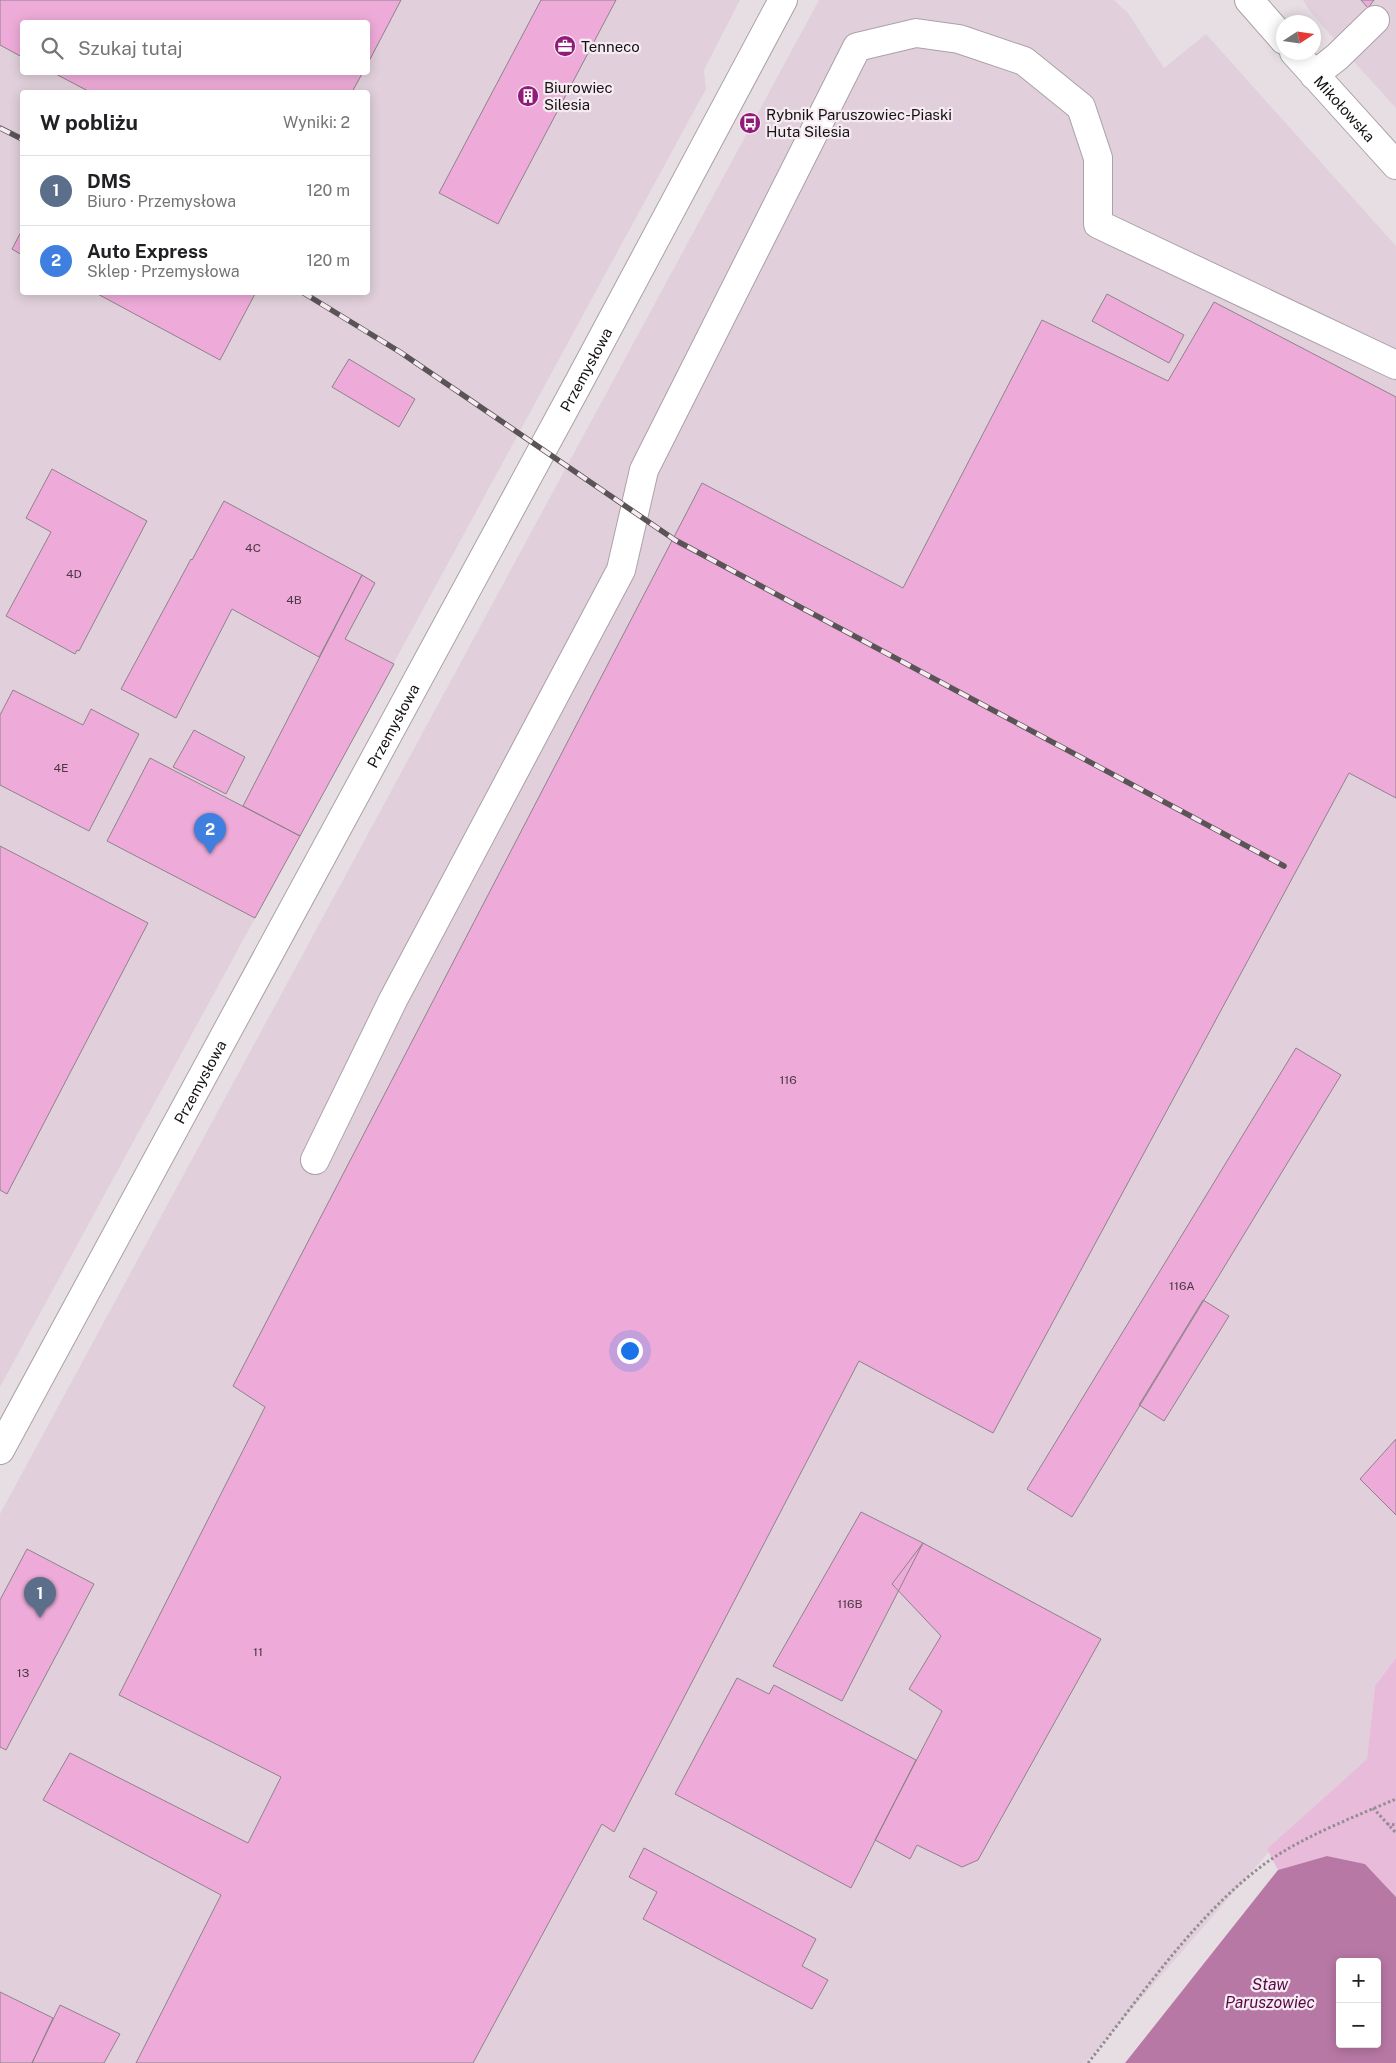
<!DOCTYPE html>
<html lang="pl">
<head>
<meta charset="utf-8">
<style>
  body { margin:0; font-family:"Public Sans",sans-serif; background:#f6f6f6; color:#202124 }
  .controls { position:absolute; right:15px; bottom:15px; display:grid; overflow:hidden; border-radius:5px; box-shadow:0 2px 12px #0003 }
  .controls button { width:45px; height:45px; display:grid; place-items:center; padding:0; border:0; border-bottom:1px solid #e0e0e0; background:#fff; color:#202124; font:25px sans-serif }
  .compass { position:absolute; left:1276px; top:15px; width:45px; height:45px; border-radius:50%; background:#fff; box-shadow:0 2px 12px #0003; rotate:78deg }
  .you { position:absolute; left:629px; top:1350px; width:18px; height:18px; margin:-12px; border:4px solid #fff; border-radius:50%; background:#1a73e8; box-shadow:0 0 0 8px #1a73e833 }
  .badge { display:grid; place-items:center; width:32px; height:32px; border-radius:50%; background:#db2777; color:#fff; font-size:16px; font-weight:700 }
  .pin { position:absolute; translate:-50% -41px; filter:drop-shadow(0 1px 2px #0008) }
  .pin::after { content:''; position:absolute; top:26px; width:18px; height:15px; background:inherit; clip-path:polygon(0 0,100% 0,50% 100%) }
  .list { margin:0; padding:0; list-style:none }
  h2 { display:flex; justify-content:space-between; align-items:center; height:65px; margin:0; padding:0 20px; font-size:21px }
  h2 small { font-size:16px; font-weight:400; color:#757577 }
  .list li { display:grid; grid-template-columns:32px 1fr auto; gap:15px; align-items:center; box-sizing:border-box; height:70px; padding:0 20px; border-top:1px solid #e0e0e0 }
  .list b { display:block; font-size:19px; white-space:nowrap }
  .list p { margin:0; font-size:16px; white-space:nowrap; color:#757577 }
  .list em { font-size:16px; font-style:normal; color:#757577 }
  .icon { flex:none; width:28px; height:28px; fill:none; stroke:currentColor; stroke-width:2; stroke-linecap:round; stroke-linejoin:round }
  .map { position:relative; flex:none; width:1396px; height:2063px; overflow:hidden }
  .search { position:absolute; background:#fff; box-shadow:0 2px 12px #0003; left:20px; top:20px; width:350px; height:55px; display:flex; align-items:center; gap:12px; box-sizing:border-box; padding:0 18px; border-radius:5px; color:#757577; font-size:19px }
  .panel { position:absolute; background:#fff; box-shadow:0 2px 12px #0003; left:20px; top:90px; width:350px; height:205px; border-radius:5px }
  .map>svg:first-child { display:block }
  .built { fill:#e1d0db; fill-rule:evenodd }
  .green { fill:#e8bbda }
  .water { fill:#b878a5; fill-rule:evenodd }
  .building { fill:#eeabd9; stroke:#8c8389 }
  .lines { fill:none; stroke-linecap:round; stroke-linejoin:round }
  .minor-casing { stroke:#aaa1a7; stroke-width:30 }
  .major-casing { stroke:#aaa1a7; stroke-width:30 }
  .path { stroke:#948d92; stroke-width:3; stroke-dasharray:2.5 2.5; stroke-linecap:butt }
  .minor { stroke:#fff; stroke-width:28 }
  .major { stroke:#fff; stroke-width:28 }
  .rail-casing { stroke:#5a5457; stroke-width:5.5 }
  .rail { stroke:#f5ebf1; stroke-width:4; stroke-dasharray:11; stroke-linecap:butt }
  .labels { text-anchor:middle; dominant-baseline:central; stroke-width:4.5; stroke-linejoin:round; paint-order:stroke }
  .number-label { font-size:12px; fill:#4c3845 }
  .poi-label { font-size:15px; fill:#161214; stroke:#f5ebf1; text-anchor:start }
  .street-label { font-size:15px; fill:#161214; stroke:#f5ebf1 }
  .water-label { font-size:16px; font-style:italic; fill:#570747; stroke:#f5ebf1 }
</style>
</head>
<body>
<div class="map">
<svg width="1396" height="2063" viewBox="0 0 1396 2063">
  <rect width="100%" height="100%" fill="#e7dee4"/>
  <!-- built -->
  <path class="built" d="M0,0H740L704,70L706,89L0,1387ZM22,22H368V72H22ZM22,92H368V292H22Z
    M819,0H1114L1128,13L1164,68L1206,34L1396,246V1658L1375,1686L1367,1759L1287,1831L1085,2063H0V1514Z
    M1303,0H1396V108L1355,63L1309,10Z"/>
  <!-- green -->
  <path class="green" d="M1396,1658V1897L1365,1864L1327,1856L1278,1870L1267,1849L1367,1759L1375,1686Z"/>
  <!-- water -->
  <path class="water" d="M1327,1856L1365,1864L1396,1897V2063H1125L1278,1870ZM1340,1962H1377V2044H1340Z"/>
  <!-- building -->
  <path class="building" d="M0,0H401L368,63V22H22V57L0,45Z
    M541,0H616L498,224L439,193Z
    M1361,0H1374L1368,8Z
    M52,72H363L352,92H90Z
    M22,230V255L12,249Z
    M94,292H256L220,360Z
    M1107,294L1184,335L1169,363L1092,321Z
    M1214,302L1396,397V798L1349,773L993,1433L859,1361L614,1832L602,1824L473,2063H136L221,1895L43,1800L70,1753L248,1843L281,1777L119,1695L265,1407L233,1386L702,483L903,588L1042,320L1168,381Z
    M349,359L415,399L399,427L332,387Z
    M52,469L147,521L79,651L77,650L75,654L6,616L51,532L26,518Z
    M224,501L362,575L319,657L232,609L176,718L121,689L191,559L192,560Z
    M362,575L375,583L345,639L394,664L300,836L243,806Z
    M13,690L83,725L91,709L139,734L89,831L0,785V715Z
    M194,730L245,757L226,794L173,767Z
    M150,758L300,836L255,918L107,841Z
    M0,846L148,923L7,1194L0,1190Z
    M1296,1048L1341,1075L1072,1517L1027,1489Z
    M1203,1300L1229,1316L1164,1421L1139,1405Z
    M1396,1439V1515L1360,1479Z
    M861,1512L923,1543L842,1701L773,1666Z
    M923,1543L1101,1639L978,1860L962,1867L917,1845L910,1859L875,1840L942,1711L909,1689L941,1636L892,1584Z
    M27,1549L94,1584L6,1750L0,1747V1600Z
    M737,1678L769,1694L774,1685L916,1760L851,1888L675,1794Z
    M644,1848L816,1939L802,1966L828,1980L812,2009L643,1919L657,1892L629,1877Z
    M0,1992L53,2018L32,2063H0Z
    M60,2005L120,2034L104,2063H32Z"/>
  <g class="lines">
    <!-- minor casing -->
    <g class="minor-casing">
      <g id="minor">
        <path d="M1314,75L1337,57L1375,20"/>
        <path d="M315,1160L393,1000L621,570L644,470L857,47L916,33L959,39L1024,61L1081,107L1098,158V224L1396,365"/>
        <path id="s1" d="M0,1450L579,382L783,0"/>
      </g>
    </g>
    <!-- major casing -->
    <g class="major-casing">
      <g id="major">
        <path d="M1249,0L1284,40"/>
        <path id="s2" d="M1294,52L1396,165"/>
      </g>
    </g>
    <!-- path -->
    <path class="path" d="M1373,1808L1396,1833
      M1387,1824L1396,1825
      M1088,2063C1142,1995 1198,1911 1270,1860C1305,1836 1356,1816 1396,1799"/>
    <!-- minor -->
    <use href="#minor" class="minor"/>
    <!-- major -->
    <use href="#major" class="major"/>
    <!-- rail casing -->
    <g class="rail-casing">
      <path id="rail" d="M0,128L22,139
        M302,292L400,352L675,540L1284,866"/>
    </g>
    <!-- rail -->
    <use href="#rail" class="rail"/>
  </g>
  <!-- icons -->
  <defs>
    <g id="office-disc" transform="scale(1.125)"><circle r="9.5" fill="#921b79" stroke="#f5ebf1"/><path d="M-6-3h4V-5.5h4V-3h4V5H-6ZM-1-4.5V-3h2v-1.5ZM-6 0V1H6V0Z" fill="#fff"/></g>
    <g id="building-disc" transform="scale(1.125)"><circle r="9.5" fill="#921b79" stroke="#f5ebf1"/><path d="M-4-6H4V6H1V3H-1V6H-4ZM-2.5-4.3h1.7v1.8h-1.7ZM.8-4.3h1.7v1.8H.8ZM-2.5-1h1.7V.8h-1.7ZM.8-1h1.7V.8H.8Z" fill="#fff"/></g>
    <g id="bus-disc" transform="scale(1.125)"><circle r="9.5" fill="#921b79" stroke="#f5ebf1"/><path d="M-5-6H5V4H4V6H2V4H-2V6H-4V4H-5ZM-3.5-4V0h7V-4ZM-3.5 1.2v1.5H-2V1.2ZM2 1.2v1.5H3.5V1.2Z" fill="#fff"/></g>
  </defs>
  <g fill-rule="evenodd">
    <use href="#office-disc" x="565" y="46"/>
    <use href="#building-disc" x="528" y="96"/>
    <use href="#bus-disc" x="750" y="123"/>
  </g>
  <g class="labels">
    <!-- number labels -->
    <g class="number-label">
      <text x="253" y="548">4C</text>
      <text x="74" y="574">4D</text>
      <text x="294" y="600">4B</text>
      <text x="61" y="768">4E</text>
      <text x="788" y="1080">116</text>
      <text x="1182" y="1286">116A</text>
      <text x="850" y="1604">116B</text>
      <text x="258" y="1652">11</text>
      <text x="23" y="1673">13</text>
    </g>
    <!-- poi labels -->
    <g class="poi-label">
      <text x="581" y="46">Tenneco</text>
      <text x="544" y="87">Biurowiec<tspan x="544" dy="17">Silesia</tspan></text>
      <text x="766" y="114">Rybnik Paruszowiec-Piaski<tspan x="766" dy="17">Huta Silesia</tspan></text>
    </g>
    <!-- street labels -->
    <g class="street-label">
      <text stroke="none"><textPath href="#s2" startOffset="76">Mikołowska</textPath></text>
      <text stroke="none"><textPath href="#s1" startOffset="1229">Przemysłowa</textPath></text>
      <text stroke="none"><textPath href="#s1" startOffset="824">Przemysłowa</textPath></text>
      <text stroke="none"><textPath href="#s1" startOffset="419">Przemysłowa</textPath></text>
    </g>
    <!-- water labels -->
    <g class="water-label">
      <text x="1270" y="1984">Staw<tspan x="1270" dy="18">Paruszowiec</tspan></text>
    </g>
  </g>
</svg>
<div class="controls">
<button>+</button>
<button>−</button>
</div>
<svg class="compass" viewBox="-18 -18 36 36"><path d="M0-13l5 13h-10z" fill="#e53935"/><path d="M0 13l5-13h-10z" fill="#757577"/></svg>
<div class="you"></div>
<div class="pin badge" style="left:40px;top:1618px;background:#5c6f8a">1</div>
<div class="pin badge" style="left:210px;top:854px;background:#3f7fe0">2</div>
<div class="search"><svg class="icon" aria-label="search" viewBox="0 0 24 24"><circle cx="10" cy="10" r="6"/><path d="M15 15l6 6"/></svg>Szukaj tutaj</div>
<section class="panel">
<h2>W pobliżu<small>Wyniki: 2</small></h2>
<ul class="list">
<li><span class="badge" style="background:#5c6f8a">1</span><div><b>DMS</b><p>Biuro · Przemysłowa</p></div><em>120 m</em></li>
<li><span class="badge" style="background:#3f7fe0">2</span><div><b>Auto Express</b><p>Sklep · Przemysłowa</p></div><em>120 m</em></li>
</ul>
</section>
</div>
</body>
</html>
